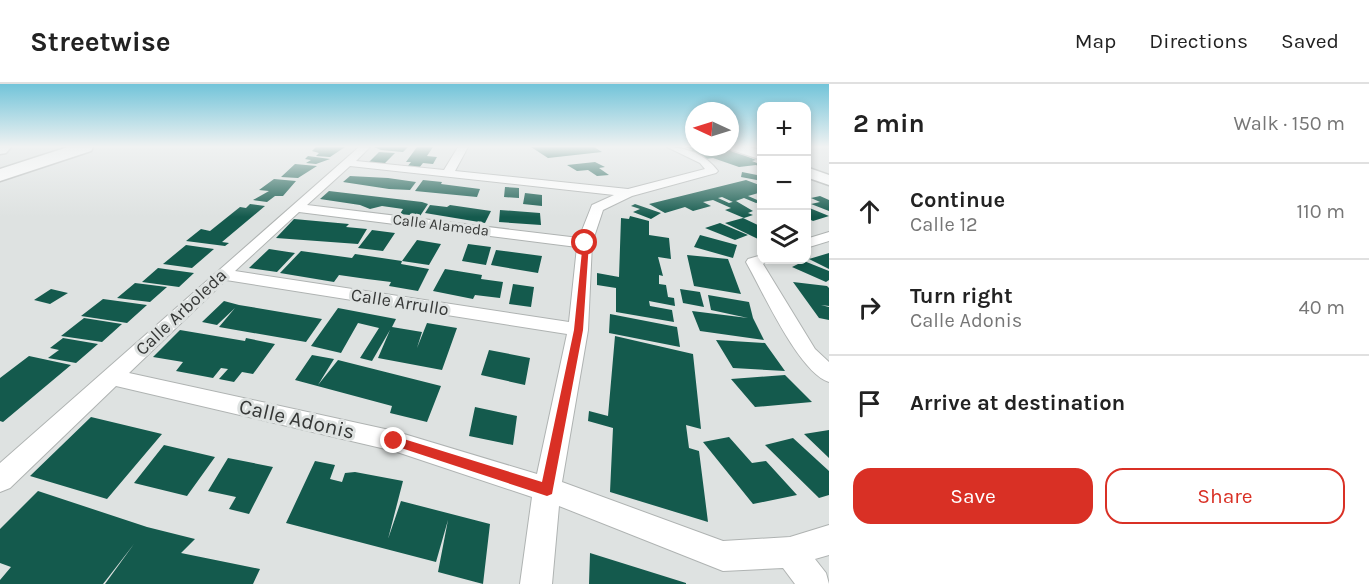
<!DOCTYPE html>
<html lang="en">
<head>
<meta charset="utf-8">
<style>
  body { margin:0; font-family:Karla,sans-serif; background:#f2f2f2; color:#222 }
  .controls { position:absolute; right:18px; top:18px; display:grid; overflow:hidden; border-radius:12px; box-shadow:0 3px 9px #0003 }
  .controls button { width:54px; height:54px; display:grid; place-items:center; padding:0; border:0; border-bottom:2px solid #e0e0e0; background:#fff; color:#222; font:30px sans-serif }
  .compass { position:absolute; left:685px; top:18px; width:54px; height:54px; border-radius:50%; background:#fff; box-shadow:0 3px 9px #0003; rotate:274deg }
  .stop { position:absolute; width:18px; height:18px; margin:-14px; border:4px solid #d93025; border-radius:50%; background:#fff }
  .stop.end { background:#d93025; border-color:#fff; box-shadow:0 2px 6px #0008 }
  .list { margin:0; padding:0; list-style:none }
  h2 { display:flex; justify-content:space-between; align-items:center; height:78px; margin:0; padding:0 24px; font-size:26px }
  h2 small { font-size:20px; font-weight:400; color:#767676 }
  .list li { display:grid; grid-template-columns:39px 1fr auto; gap:18px; align-items:center; box-sizing:border-box; height:96px; padding:0 24px; border-top:2px solid #e0e0e0 }
  .list b { display:block; font-size:22px; white-space:nowrap }
  .list p { margin:0; font-size:20px; white-space:nowrap; color:#767676 }
  .list em { font-size:20px; font-style:normal; color:#767676 }
  .actions { display:flex; gap:12px; padding:18px 24px }
  .actions a { flex:1; padding:14px 0; border:2px solid #d93025; border-radius:18px; text-align:center; font-size:21px; color:#d93025 }
  .actions .main { background:#d93025; color:#fff }
  .icon { flex:none; width:33px; height:33px; fill:none; stroke:currentColor; stroke-width:2; stroke-linecap:round; stroke-linejoin:round }
  .map { position:relative; flex:none; width:829px; height:500px; overflow:hidden }
  header { display:flex; align-items:center; gap:36px; box-sizing:border-box; height:84px; padding:0 30px; background:#fff; border-bottom:2px solid #e0e0e0 }
  header strong { font-size:28px }
  nav { display:flex; gap:33px; margin-inline-start:auto; font-size:21px }
  main { display:flex }
  aside { flex:1; background:#fff }
  .map>svg:first-child { display:block }
  .building { fill:#145a4d }
  .lines { fill:none; stroke-linecap:round; stroke-linejoin:round }
  .street-casing { stroke:#afb3b2; stroke-width:2 }
  .secondary-casing { stroke:#afb3b2; stroke-width:3 }
  .highway-casing { stroke:#afb3b2; stroke-width:3 }
  .street { fill:#fff; fill-rule:evenodd }
  .secondary { fill:#fff; fill-rule:evenodd }
  .highway { fill:#fff; fill-rule:evenodd }
  .route { fill:#d93025 }
  .labels { text-anchor:middle; dominant-baseline:central; stroke-width:6; stroke-linejoin:round; paint-order:stroke }
  .far-street-label { font-size:15px; fill:#363837; stroke:#dee2e1 }
  .street-label { font-size:18px; fill:#363837; stroke:#dee2e1 }
  .near-street-label { font-size:21px; fill:#363837; stroke:#dee2e1 }
</style>
</head>
<body>
<header>
<strong>Streetwise</strong>
<nav><a>Map</a><a>Directions</a><a>Saved</a></nav>
</header>
<main>
<div class="map">
<svg width="829" height="500" viewBox="0 0 829 500">
  <rect width="100%" height="100%" fill="#dee2e1"/>
  <!-- building -->
  <path class="building" d="M316,63H345L330,73L316,72L319,69L312,67Z
    M374,63H408L403,68L381,66Z
    M417,63H433L427,72L437,73L433,80L423,79L419,84L407,83L411,78H406Z
    M531,63H594L602,68L548,74Z
    M686,63H726L756,76L752,77L762,81V84L756,81L739,83L713,74L705,75L688,67L693,66Z
    M379,68L395,69L384,80L368,79Z
    M308,72L330,75L316,80L306,79L311,76L305,75Z
    M595,78L605,83L599,84L609,91L597,92L588,86L577,87L567,81Z
    M295,80L317,82L298,94L281,93Z
    M742,88L762,92V97L741,93Z
    M350,92L388,94L416,98L410,106L389,105L343,98Z
    M274,95L296,97L283,112H275L267,118L253,116L269,107L259,106Z
    M423,96L442,98L441,100L480,105L477,113L415,107Z
    M746,96L762,102V108L748,112L762,118L756,119L744,114L733,118L722,113L718,114L729,119L736,117L753,127L748,129L753,131L744,134L725,126L731,124L713,116L703,118L711,122L693,127L685,123L665,129L649,120Z
    M505,103L519,104V114L504,113Z
    M329,107L422,118L428,120L420,132L400,130L403,125L382,122L370,125L360,121L320,115Z
    M525,109L542,111V122L523,120Z
    M820,112L829,116V127L811,120L820,118L811,114Z
    M250,120L265,122L222,158L229,159L225,162L186,157L201,145L210,147L240,123L246,124Z
    M635,120L661,129L651,135L633,128L640,125L631,122Z
    M430,121L447,123L450,121L491,127L485,139L425,129Z
    M807,123L829,132L813,137L807,134Z
    M500,126L540,129L541,141L499,138Z
    M630,132L649,137V151L669,154L671,175L658,173L663,192L659,191V200L666,201L668,213L674,214L675,222L649,217L650,222L672,226L674,238L616,228V204L597,201V189L619,193L621,134L629,135Z
    M743,134L762,143V154L758,155L725,139Z
    M294,135L349,140L346,143L367,145L358,160L276,154Z
    M720,139L748,151L735,156L705,144Z
    M372,146L395,149L383,167L358,164Z
    M700,151L737,161L733,174L694,163Z
    M417,156L441,160L429,181L402,177Z
    M468,160L491,163L486,181L462,177Z
    M186,161L214,165L192,184L163,180Z
    M269,165L295,169L277,188L249,184Z
    M496,166L542,172L538,189L491,181Z
    M301,167L352,174L355,170L402,177L401,180L429,185L418,207L389,202L391,198L367,195L339,191L334,198L280,189Z
    M829,169V185L809,175Z
    M687,171L728,175L741,210L694,202Z
    M804,177L829,187V196L826,198L792,183Z
    M158,184L194,189L179,203L142,198Z
    M445,185L482,191L481,195L503,198L500,214L475,211L473,215L433,207Z
    M793,198L827,202L829,204V222L821,221L829,223V236L819,234Z
    M135,199L167,203L150,218L117,214Z
    M513,200L534,203L531,223L509,220Z
    M51,205L68,209L50,220L34,216Z
    M680,205L700,208L704,223L683,219Z
    M708,211L749,218L753,234L764,256L700,247L692,227L748,234L711,226Z
    M103,215L147,221L127,239L81,232Z
    M224,217L239,221L322,235L306,258L219,243L235,224L217,241L202,238Z
    M338,224L396,235L392,243L422,248L417,264L427,239L457,244L442,286L378,274L390,246L372,277L360,274L379,244L358,239L341,269L311,262Z
    M610,230L677,243L680,263L609,249Z
    M84,234L122,240L102,258L61,252Z
    M180,246L245,257L246,254L275,260L253,290L242,288L234,298L219,295L228,285L221,284L213,294L176,287L183,278L153,273Z
    M615,252L693,270L701,345L686,341L689,364L699,367L708,438L610,408L613,344L588,337L589,327L608,332Z
    M63,254L98,260L76,279L48,274L59,266L50,264Z
    M716,256L765,259L785,287L733,284Z
    M489,266L530,274L525,301L481,291Z
    M312,271L334,275L318,301L338,276L441,302L427,338L390,329L392,322L295,296Z
    M29,272L71,281L3,338L0,337V294Z
    M785,291L812,318L755,323L731,295Z
    M475,323L517,332L513,361L469,352Z
    M91,333L162,350L107,415L30,392Z
    M829,346V374L804,350Z
    M729,353L752,379L766,377L797,411L753,420L703,358Z
    M793,354L829,387V411L819,414L765,361Z
    M164,361L215,373L187,412L134,399Z
    M228,374L273,383L249,430L229,425L236,413L208,407Z
    M315,377L335,381L330,395L342,398L345,389L355,388L403,397L388,455L401,417L490,440L483,500L438,488L448,436L436,478L286,439Z
    M38,407L147,443L195,455L181,469L260,485L253,500H105L134,460L103,500H0V496L11,483L0,479V445Z
    M590,469L686,499V500H589Z"/>
  <g class="lines">
    <!-- street casing -->
    <g class="street-casing">
      <path id="street" d="M359,63H370L356,77L444,86L458,63H468L455,87L628,105L705,85L700,79L667,63C687,63 706,71 718,87L716,89L632,112L603,126L592,159L588,246L562,398L723,457L790,453L829,441V471L815,475L826,489L829,500H795L783,484L723,487L559,422L552,500H520L532,413L394,367L116,302L10,404L0,408V379ZM350,82L614,111L592,121L579,154L307,121ZM299,128L577,163L569,238L235,187ZM226,196L567,250L537,390L394,347L129,289Z
        M829,148V157L806,164V155Z
        M762,171V176H770L763,180L815,265L829,278V298C799,289 762,206 746,178L748,175Z"/>
    </g>
    <!-- secondary casing -->
    <g class="secondary-casing">
      <path id="secondary" d="M730,63H750L762,67V76L732,66Z
        M806,83L829,91V101L806,93Z"/>
    </g>
    <!-- highway casing -->
    <g class="highway-casing">
      <path id="highway" d="M0,63H11L6,69L0,70Z
        M68,63H93L91,67L0,97V85Z"/>
    </g>
    <!-- street -->
    <use href="#street" class="street"/>
    <!-- secondary -->
    <use href="#secondary" class="secondary"/>
    <!-- highway -->
    <use href="#highway" class="highway"/>
  </g>
  <!-- sky -->
  <linearGradient id="sky" x2="0" y2="1"><stop stop-color="#72c4d9"/><stop offset="0.47" stop-color="#f0f2f2"/><stop offset="1" stop-color="#f0f2f2" stop-opacity="0"/></linearGradient>
  <rect width="829" height="133" fill="url(#sky)"/>
  <!-- route -->
  <path class="route" d="M583,157L589,159L583,246L552,410L547,412L389,360L388,357L389,353L394,352L542,398L574,246Z"/>
  <g class="labels">
    <!-- far-street labels -->
    <g class="far-street-label">
      <text transform="translate(441 141) rotate(7)">Calle Alameda</text>
    </g>
    <!-- street labels -->
    <g class="street-label">
      <text transform="translate(400 218) rotate(9)">Calle Arrullo</text>
      <text transform="translate(181 228) rotate(-43)">Calle Arboleda</text>
    </g>
    <!-- near-street labels -->
    <g class="near-street-label">
      <text transform="translate(297 335) rotate(13)">Calle Adonis</text>
    </g>
  </g>
</svg>
<div class="controls">
<button>+</button>
<button>−</button>
<button><svg class="icon" aria-label="layers" viewBox="0 0 24 24"><path d="M12 4l9 5-9 5-9-5zM3 14l9 5 9-5"/></svg></button>
</div>
<svg class="compass" viewBox="-18 -18 36 36"><path d="M0-13l5 13h-10z" fill="#e53935"/><path d="M0 13l5-13h-10z" fill="#767676"/></svg>
<div class="stop" style="left:585px;top:159px"></div>
<div class="stop end" style="left:394px;top:357px"></div>
</div>
<aside>
<h2>2 min<small>Walk · 150 m</small></h2>
<ul class="list">
<li><svg class="icon" aria-label="ahead" viewBox="0 0 24 24"><path d="M12 20V5M6 11l6-6 6 6"/></svg><div><b>Continue</b><p>Calle 12</p></div><em>110 m</em></li>
<li><svg class="icon" aria-label="right" viewBox="0 0 24 24"><path d="M7 20v-9h11M14 6l5 5-5 5"/></svg><div><b>Turn right</b><p>Calle Adonis</p></div><em>40 m</em></li>
<li><svg class="icon" aria-label="arrive" viewBox="0 0 24 24"><path d="M6 21V4h12l-3 4 3 4H6"/></svg><div><b>Arrive at destination</b></div></li>
</ul>
<div class="actions"><a class="main">Save</a><a>Share</a></div>
</aside>
</main>
</body>
</html>
